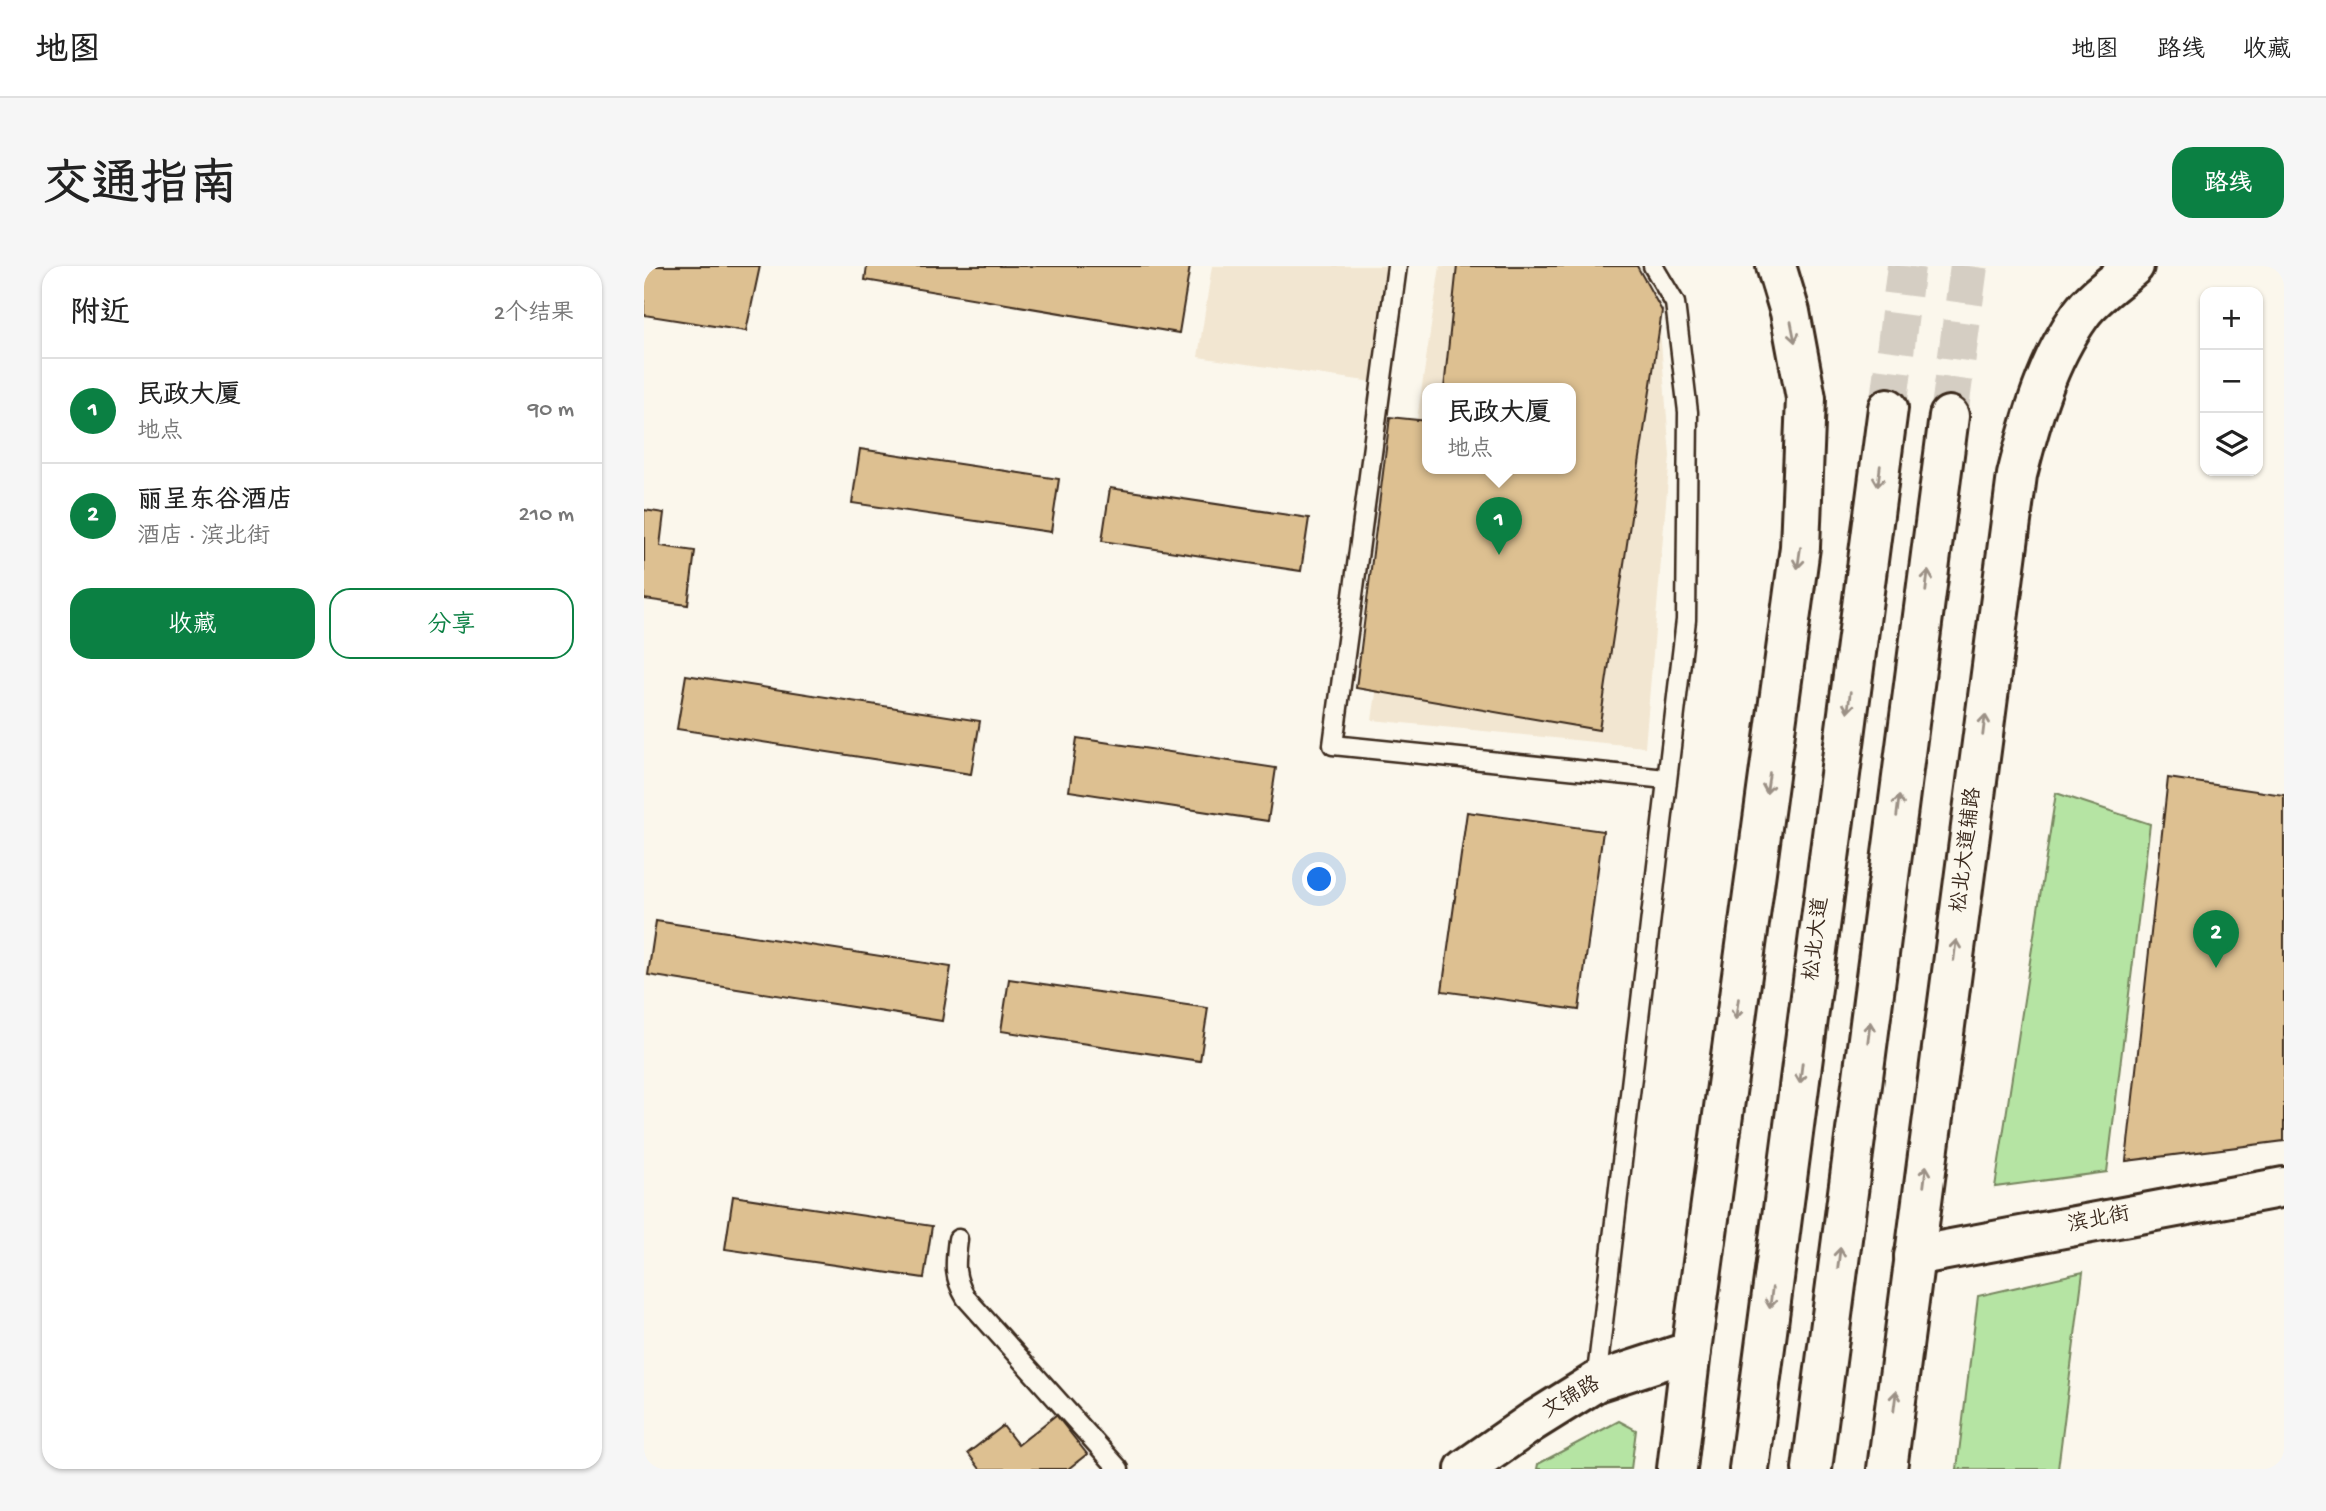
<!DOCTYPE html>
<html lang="zh">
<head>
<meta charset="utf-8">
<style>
  body { margin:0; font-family:"Gochi Hand","LXGW WenKai TC",sans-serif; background:#f6f6f6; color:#222 }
  .controls { position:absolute; right:21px; top:21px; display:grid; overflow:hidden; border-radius:14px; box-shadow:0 2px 5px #0004 }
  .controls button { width:63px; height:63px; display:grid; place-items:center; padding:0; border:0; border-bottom:2px solid #e0e0e0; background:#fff; color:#222; font:35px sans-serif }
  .you { position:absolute; left:676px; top:614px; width:24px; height:24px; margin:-18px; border:5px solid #fff; border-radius:50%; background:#1a73e8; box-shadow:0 0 0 10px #1a73e833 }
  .badge { display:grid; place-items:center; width:46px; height:46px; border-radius:50%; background:#0b8043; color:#fff; font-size:23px; font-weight:700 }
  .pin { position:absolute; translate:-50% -58px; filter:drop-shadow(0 2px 4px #0008) }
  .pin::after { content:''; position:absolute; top:37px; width:24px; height:21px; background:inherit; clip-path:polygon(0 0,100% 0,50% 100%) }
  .popup { position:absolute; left:778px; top:117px; width:154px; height:91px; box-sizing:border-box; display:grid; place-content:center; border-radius:14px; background:#fff; filter:drop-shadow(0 2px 5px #0005); font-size:23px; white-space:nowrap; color:#767676 }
  .popup b { font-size:26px; color:#222 }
  .popup::after { content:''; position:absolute; left:50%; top:100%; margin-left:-14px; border:14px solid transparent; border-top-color:#fff }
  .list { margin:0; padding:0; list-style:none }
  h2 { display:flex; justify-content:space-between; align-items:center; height:91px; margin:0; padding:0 28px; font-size:30px }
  h2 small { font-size:23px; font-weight:400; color:#767676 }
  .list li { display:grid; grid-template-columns:46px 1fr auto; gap:21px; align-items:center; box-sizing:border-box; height:105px; padding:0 28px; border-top:2px solid #e0e0e0 }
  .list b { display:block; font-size:26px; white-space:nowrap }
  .list p { margin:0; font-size:23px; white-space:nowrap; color:#767676 }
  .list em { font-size:23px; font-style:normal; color:#767676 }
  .actions { display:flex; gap:14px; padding:21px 28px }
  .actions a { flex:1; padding:16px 0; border:2px solid #0b8043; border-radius:21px; text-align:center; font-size:24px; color:#0b8043 }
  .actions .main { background:#0b8043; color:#fff }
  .icon { flex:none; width:38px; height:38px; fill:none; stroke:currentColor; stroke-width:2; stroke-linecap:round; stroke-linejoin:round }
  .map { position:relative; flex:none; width:1640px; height:1203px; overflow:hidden; border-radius:21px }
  header { display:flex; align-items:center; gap:42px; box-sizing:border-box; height:98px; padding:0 35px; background:#fff; border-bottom:2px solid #e0e0e0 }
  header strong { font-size:33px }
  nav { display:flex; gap:38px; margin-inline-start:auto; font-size:24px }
  .intro { display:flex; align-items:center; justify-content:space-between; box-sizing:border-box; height:168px; padding:0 42px }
  h1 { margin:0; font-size:49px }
  .button { padding:18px 32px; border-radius:21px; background:#0b8043; color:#fff; font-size:24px; font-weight:700 }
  main { display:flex; gap:42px; padding:0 42px }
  aside { flex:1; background:#fff; border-radius:21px; box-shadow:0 2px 5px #0004 }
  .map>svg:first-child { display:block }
  .built { fill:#f2e6d1; fill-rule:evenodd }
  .green { fill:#b5e4a3; stroke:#788760; stroke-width:2 }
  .building { fill:#ddc091; stroke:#3b2a1e; stroke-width:2 }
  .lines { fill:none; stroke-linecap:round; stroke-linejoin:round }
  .trunk-tunnel { stroke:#d5cec3; stroke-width:38; stroke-dasharray:38 19; stroke-linecap:butt }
  .service-casing { stroke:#3b2a1e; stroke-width:23 }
  .tertiary-casing { stroke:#3b2a1e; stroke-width:44 }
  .trunk-casing { stroke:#3b2a1e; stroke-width:44 }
  .service { stroke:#fbf7ec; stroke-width:18 }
  .tertiary { stroke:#fbf7ec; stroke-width:38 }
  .trunk { stroke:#fbf7ec; stroke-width:38 }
  .oneway { stroke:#9b9085 }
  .labels { text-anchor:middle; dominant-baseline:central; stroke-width:5; stroke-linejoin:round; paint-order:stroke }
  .street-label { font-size:21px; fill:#3b2a1e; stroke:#fbf7ec }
</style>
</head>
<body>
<header>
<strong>地图</strong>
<nav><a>地图</a><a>路线</a><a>收藏</a></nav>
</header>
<div class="intro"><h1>交通指南</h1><a class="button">路线</a></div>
<main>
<aside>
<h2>附近<small>2个结果</small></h2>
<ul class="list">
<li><span class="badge">1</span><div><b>民政大厦</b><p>地点</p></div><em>90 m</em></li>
<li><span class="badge">2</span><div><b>丽呈东谷酒店</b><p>酒店 · 滨北街</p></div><em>210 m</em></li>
</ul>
<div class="actions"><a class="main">收藏</a><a>分享</a></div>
</aside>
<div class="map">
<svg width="1640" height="1203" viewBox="0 0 1640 1203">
  <rect width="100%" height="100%" fill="#fbf7ec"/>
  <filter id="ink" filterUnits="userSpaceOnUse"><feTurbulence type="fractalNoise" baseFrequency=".0143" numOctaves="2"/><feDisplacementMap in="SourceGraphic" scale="14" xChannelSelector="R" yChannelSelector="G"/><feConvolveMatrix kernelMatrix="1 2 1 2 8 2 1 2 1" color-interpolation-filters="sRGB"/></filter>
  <g filter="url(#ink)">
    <!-- built -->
    <path class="built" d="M568,0H744L729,116L554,91Z
      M796,0H979L1015,51L1026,190L1001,481L728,454ZM783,123H927V203H783Z"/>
    <!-- green -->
    <path class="green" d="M1412,527L1506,558L1463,906L1351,921Z
      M1439,1006L1414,1203H1313L1334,1030Z
      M975,1155L992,1164L987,1203H893L894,1198Z"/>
    <!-- building -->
    <path class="building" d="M0,0H116L102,65L0,49Z
      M223,0H546L535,67L221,14Z
      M813,0H993L1018,45L955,464L712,422L746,151L783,155V203H927V123H800Z
      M216,183L415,213L407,266L208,237Z
      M466,222L665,252L657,305L458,275Z
      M0,244L20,247L16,280L51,285L44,339L0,333Z
      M42,409L336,455L327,508L33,463Z
      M433,472L632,502L624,555L425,525Z
      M1524,512L1640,529V875L1482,895Z
      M823,546L959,565L935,744L798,725Z
      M12,655L307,701L298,755L4,709Z
      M365,713L564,742L556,795L357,765Z
      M89,930L288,960L280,1012L81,983Z
      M412,1149L443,1188L424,1203H336L324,1187L359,1160L374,1179Z"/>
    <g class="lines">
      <!-- trunk-tunnel -->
      <path class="trunk-tunnel" d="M1244,142L1262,0
        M1305,150L1325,0"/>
      <!-- service casing -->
      <g class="service-casing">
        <path id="service" d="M753,0L689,479L1022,513
          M314,973C311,998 309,1010 322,1032L475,1203
          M952,1116L1042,354L1044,146L1031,37L1009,0"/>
      </g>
      <!-- tertiary casing -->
      <g class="tertiary-casing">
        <path id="tertiary" d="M1270,990L1640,921
          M821,1203L888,1156L952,1116L1047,1085"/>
      </g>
      <!-- trunk casing -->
      <g class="trunk-casing">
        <path id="trunk" d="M1033,1203L1047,1085L1156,281L1162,132L1146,46L1132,0
          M1105,1203L1244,142
          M1168,1203L1305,150
          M1243,1203L1373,209C1387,153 1403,95 1437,48C1450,30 1473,15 1490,0"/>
      </g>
      <!-- service -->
      <use href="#service" class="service"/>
      <!-- tertiary -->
      <use href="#tertiary" class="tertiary"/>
      <!-- trunk -->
      <use href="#trunk" class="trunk"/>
    </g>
    <!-- one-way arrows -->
    <defs><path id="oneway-shaft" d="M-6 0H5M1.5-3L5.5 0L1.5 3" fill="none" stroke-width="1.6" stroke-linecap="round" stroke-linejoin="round" transform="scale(1.75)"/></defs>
    <g class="oneway">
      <use href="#oneway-shaft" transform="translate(1149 66) rotate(79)"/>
      <use href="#oneway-shaft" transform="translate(1235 210) rotate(97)"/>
      <use href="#oneway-shaft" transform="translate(1155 292) rotate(98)"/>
      <use href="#oneway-shaft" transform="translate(1283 315) rotate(-83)"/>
      <use href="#oneway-shaft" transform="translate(1205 436) rotate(97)"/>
      <use href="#oneway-shaft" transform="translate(1340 459) rotate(-83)"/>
      <use href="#oneway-shaft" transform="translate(1124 517) rotate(98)"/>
      <use href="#oneway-shaft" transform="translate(1254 540) rotate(-83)"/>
      <use href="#oneway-shaft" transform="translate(1311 684) rotate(-83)"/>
      <use href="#oneway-shaft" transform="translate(1093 743) rotate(98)"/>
      <use href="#oneway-shaft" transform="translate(1225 766) rotate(-83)"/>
      <use href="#oneway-shaft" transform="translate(1157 807) rotate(97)"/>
      <use href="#oneway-shaft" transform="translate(1281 910) rotate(-83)"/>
      <use href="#oneway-shaft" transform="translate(1195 992) rotate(-83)"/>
      <use href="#oneway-shaft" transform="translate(1127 1032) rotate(97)"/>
      <use href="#oneway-shaft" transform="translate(1251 1135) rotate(-83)"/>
    </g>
  </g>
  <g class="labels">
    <!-- street labels -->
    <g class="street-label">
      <text transform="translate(1324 584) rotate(-83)">松北大道辅路</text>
      <text transform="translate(1174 673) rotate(-83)">松北大道</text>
      <text transform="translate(1455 955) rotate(-11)">滨北街</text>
      <text transform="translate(928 1133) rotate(-30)">文锦路</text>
    </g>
  </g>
</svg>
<div class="controls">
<button>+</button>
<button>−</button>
<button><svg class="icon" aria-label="layers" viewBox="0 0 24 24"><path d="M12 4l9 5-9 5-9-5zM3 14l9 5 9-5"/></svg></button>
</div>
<div class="you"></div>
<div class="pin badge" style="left:855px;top:289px">1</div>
<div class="popup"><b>民政大厦</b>地点</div>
<div class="pin badge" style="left:1572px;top:702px">2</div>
</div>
</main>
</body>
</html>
